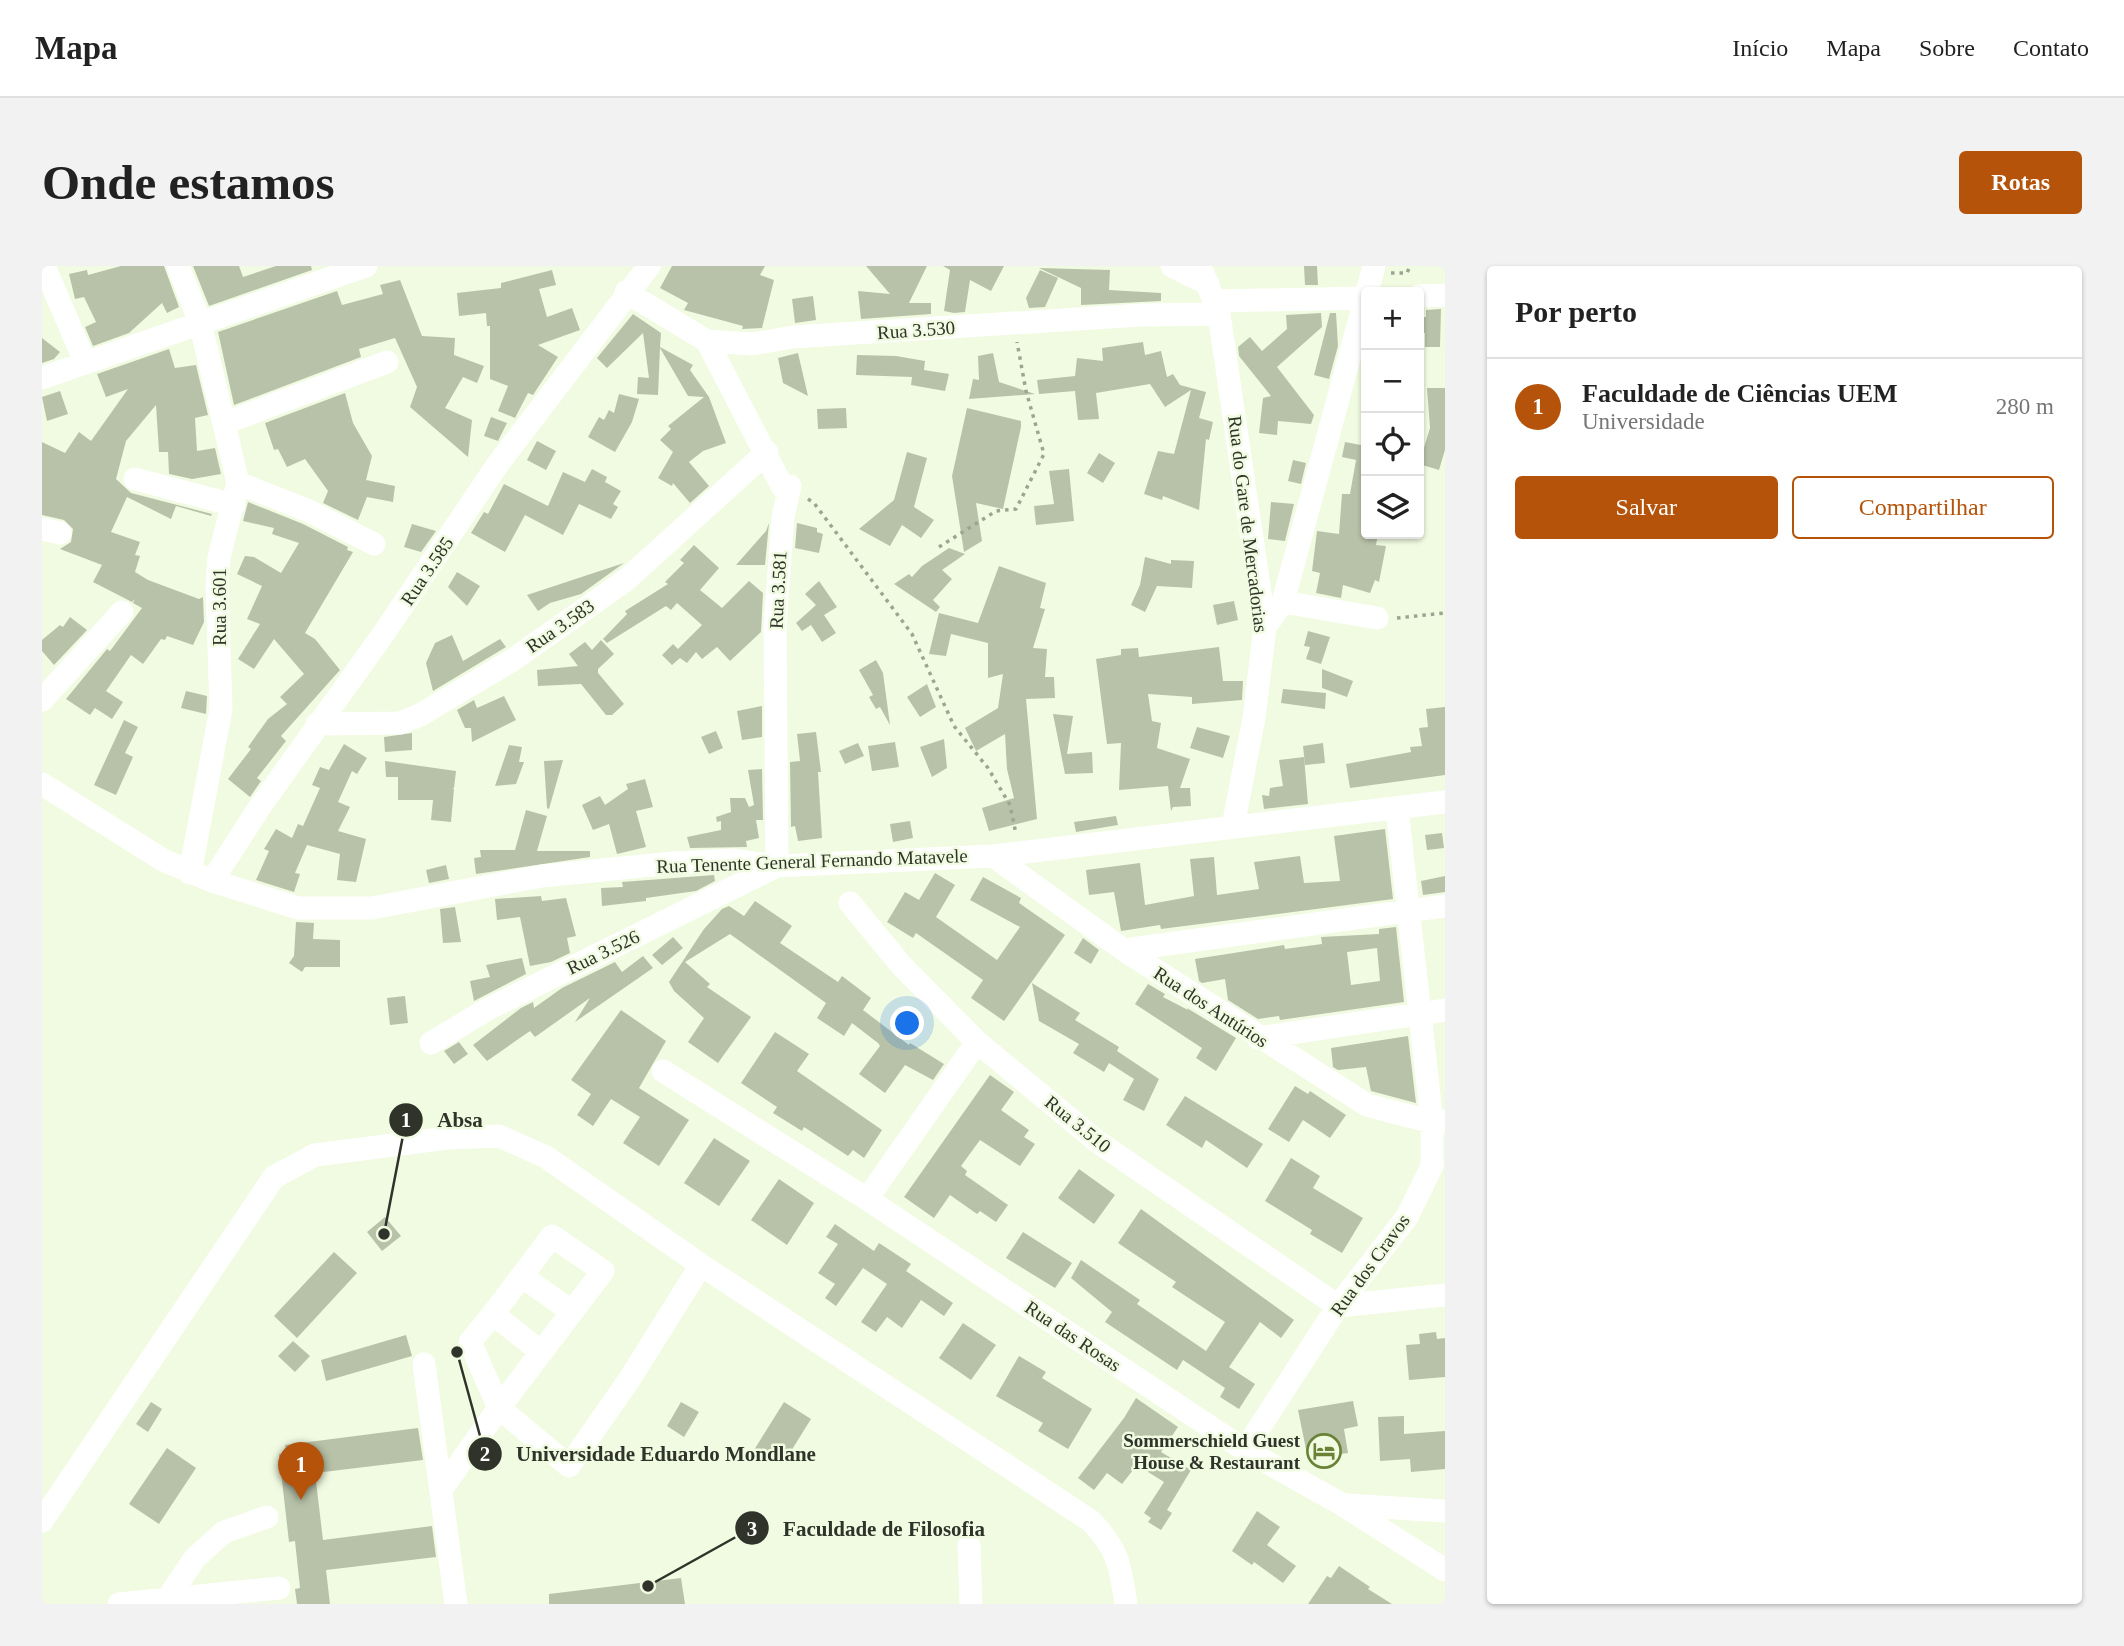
<!DOCTYPE html>
<html lang="pt">
<head>
<meta charset="utf-8">
<style>
  body { margin:0; font-family:Georgia,serif; background:#f2f2f2; color:#222 }
  .controls { position:absolute; right:21px; top:21px; display:grid; overflow:hidden; border-radius:7px; box-shadow:0 2px 5px #0004 }
  .controls button { width:63px; height:63px; display:grid; place-items:center; padding:0; border:0; border-bottom:2px solid #e0e0e0; background:#fff; color:#222; font:35px sans-serif }
  .you { position:absolute; left:866px; top:758px; width:24px; height:24px; margin:-18px; border:5px solid #fff; border-radius:50%; background:#1a73e8; box-shadow:0 0 0 10px #1a73e833 }
  .badge { display:grid; place-items:center; width:46px; height:46px; border-radius:50%; background:#b45309; color:#fff; font-size:23px; font-weight:700 }
  .pin { position:absolute; translate:-50% -58px; filter:drop-shadow(0 2px 4px #0008) }
  .pin::after { content:''; position:absolute; top:37px; width:24px; height:21px; background:inherit; clip-path:polygon(0 0,100% 0,50% 100%) }
  .list { margin:0; padding:0; list-style:none }
  h2 { display:flex; justify-content:space-between; align-items:center; height:91px; margin:0; padding:0 28px; font-size:30px }
  h2 small { font-size:23px; font-weight:400; color:#767676 }
  .list li { display:grid; grid-template-columns:46px 1fr auto; gap:21px; align-items:center; box-sizing:border-box; height:98px; padding:0 28px; border-top:2px solid #e0e0e0 }
  .list b { display:block; font-size:26px; white-space:nowrap }
  .list p { margin:0; font-size:23px; white-space:nowrap; color:#767676 }
  .list em { font-size:23px; font-style:normal; color:#767676 }
  .actions { display:flex; gap:14px; padding:21px 28px }
  .actions a { flex:1; padding:16px 0; border:2px solid #b45309; border-radius:7px; text-align:center; font-size:24px; color:#b45309 }
  .actions .main { background:#b45309; color:#fff }
  .icon { flex:none; width:38px; height:38px; fill:none; stroke:currentColor; stroke-width:2; stroke-linecap:round; stroke-linejoin:round }
  .map { position:relative; flex:none; width:1403px; height:1338px; overflow:hidden; border-radius:7px }
  header { display:flex; align-items:center; gap:42px; box-sizing:border-box; height:98px; padding:0 35px; background:#fff; border-bottom:2px solid #e0e0e0 }
  header strong { font-size:33px }
  nav { display:flex; gap:38px; margin-inline-start:auto; font-size:24px }
  .intro { display:flex; align-items:center; justify-content:space-between; box-sizing:border-box; height:168px; padding:0 42px }
  h1 { margin:0; font-size:49px }
  .button { padding:18px 32px; border-radius:7px; background:#b45309; color:#fff; font-size:24px; font-weight:700 }
  main { display:flex; gap:42px; padding:0 42px }
  aside { flex:1; background:#fff; border-radius:7px; box-shadow:0 2px 5px #0004 }
  .map>svg:first-child { display:block }
  .building { fill:#b8c2a8; fill-rule:evenodd }
  .lines { fill:none; stroke-linecap:round; stroke-linejoin:round }
  .path { stroke:#9da592; stroke-width:3.5; stroke-dasharray:3.5 5; stroke-linecap:butt }
  .minor { stroke:#fff; stroke-width:23 }
  .labels { text-anchor:middle; dominant-baseline:central; stroke-width:5; stroke-linejoin:round; paint-order:stroke }
  .street-label { font-size:19px; fill:#2f3329; stroke:#f1fbe1 }
  .poi-label { font-size:19px; font-weight:bold; fill:#2f3329; stroke:#f1fbe1; text-anchor:end }
  .leader { fill:none; stroke:#2f3329; stroke-width:2.5 }
  .callout-dot { fill:#2f3329; stroke:#f1fbe1; stroke-width:2.5 }
  .mark-label { font-size:21px; text-anchor:middle; font-weight:bold; fill:#fff }
  .callout-label { font-size:21px; text-anchor:middle; font-weight:bold; fill:#2f3329; stroke:#f1fbe1; stroke-width:5; stroke-linejoin:round; paint-order:stroke }
</style>
</head>
<body>
<header>
<strong>Mapa</strong>
<nav><a>Início</a><a>Mapa</a><a>Sobre</a><a>Contato</a></nav>
</header>
<div class="intro"><h1>Onde estamos</h1><a class="button">Rotas</a></div>
<main>
<div class="map">
<svg width="1403" height="1338" viewBox="0 0 1403 1338">
  <rect width="100%" height="100%" fill="#f1fbe1"/>
  <!-- building -->
  <path class="building" d="M79,0H122L137,41L125,47L120,37L87,67L51,80L43,61L54,56L42,31L33,33L27,8L45,4L46,9Z
    M151,0H197L201,11L234,0H269L270,4L167,40Z
    M630,0H723L718,9L732,14L720,62L700,63L701,60L642,44L646,37L618,22Z
    M824,0H885L867,37H889V48L819,53L816,25L848,28Z
    M901,0H962L949,25L928,14L923,46L912,47L902,45L908,4Z
    M1262,0H1275L1276,19H1263Z
    M997,2L1068,4L1067,24L1119,27V35L1039,39V22Z
    M510,4L514,19L497,23L505,51L530,42L538,64L496,79L516,91L491,129L486,127L473,152L456,145L466,120L448,113V60H445L444,47L417,50L415,27L459,22V17Z
    M998,4L1016,12L1003,41L987,42L984,32Z
    M358,14L380,70L413,72L412,89L442,100L435,117L421,111L403,142L430,154L426,191L368,141L375,121L353,72L317,83L319,91L192,139L176,66L295,25L300,39L341,28L338,19Z
    M771,30L774,54L753,57L750,33Z
    M1399,43L1398,81H1383V67H1377V51H1384V44Z
    M1279,47L1280,61L1235,101L1272,149L1269,158L1236,155L1235,169L1217,167L1221,132L1229,130L1197,90L1196,81L1208,71L1220,85L1245,63L1244,49Z
    M1288,47H1294L1296,80L1287,113L1272,109Z
    M591,48L619,67L618,81L651,99L648,104L667,131L684,177L661,185L647,196L667,220L648,237L631,217L630,220L616,212L631,186L618,174L629,163L626,160L662,131L646,130L618,82L616,129L595,128L596,111L607,112L601,67L565,102L555,92Z
    M0,72L18,86L12,93L0,97Z
    M1101,76L1103,89L1119,85L1125,111L1131,108L1138,119L1164,126L1157,152L1171,156L1167,174L1164,173L1157,244L1121,230L1120,234L1102,228L1116,185L1132,188L1149,124L1123,141L1108,118L1054,127L1057,153L1036,154L1033,125L997,128L995,114L1033,110L1035,92L1061,95L1060,82Z
    M127,83L133,102L154,99L166,149L153,152L155,185L173,182L179,208L150,213L127,208L126,186H117L114,139L84,175L74,213L89,227L170,248L169,250L134,240L129,253L85,231L69,266L98,276L93,289L98,290L93,306L106,314L157,333L161,331L162,356L151,379L125,370L123,374L119,373L101,398L89,389L64,425L81,436L70,453L53,442L48,449L24,433L65,383L68,385L100,342L91,337L93,333L90,336L51,316L60,299L18,283L29,276L31,263L22,254L0,249V176L23,187L37,166L49,175L86,123L64,131L55,108Z
    M756,87L766,130L741,117L736,92Z
    M951,87L957,116L993,128L927,133L931,113L937,114L936,90Z
    M815,89L854,90L883,95L882,104L907,108L903,125L869,119L870,111L814,109Z
    M1385,122H1403V184L1397,204L1377,198L1388,162Z
    M18,125L26,148L5,155L0,131Z
    M303,127L311,157L330,190L324,214L353,220L351,236L325,231L316,254L281,237L286,225L263,193L245,201L236,183L232,184L223,157Z
    M577,128L597,133L590,156L573,186L546,171L557,151L562,154L567,144L572,147Z
    M804,142L805,162L776,163L775,143Z
    M925,142L979,155V161L961,243L934,237L940,275L922,286L910,210Z
    M449,151L465,157L456,175L442,170Z
    M495,175L514,185L504,204L485,194Z
    M1303,176L1324,180V268H1336L1334,279L1344,280L1337,316L1333,314L1328,327L1301,319L1299,332L1274,327L1278,307L1270,305L1275,265L1297,268L1300,228H1308L1314,194L1300,191Z
    M865,186L885,192L872,241L892,254L879,272L860,259L848,280L817,263L852,234Z
    M1057,187L1073,197L1061,217L1045,207Z
    M1251,194L1264,197L1259,218L1246,215Z
    M550,203L565,211L563,216L579,225L571,238L576,241L569,253L537,238L521,269L483,249L463,286L429,267L442,246L446,248L462,218L506,240L521,206L543,216Z
    M1027,203L1032,255L994,259L992,240L1012,238L1007,205Z
    M206,236L261,258L306,281L305,284L311,286L263,367L273,373L298,404L239,470L244,475L215,512L219,515L208,531L186,513L209,483L206,481L226,453L245,438L238,431L262,408L232,373L212,403L196,393L218,358L205,353L220,320L195,308L203,290L212,291L239,307L257,277L230,268L232,262L201,255Z
    M1229,236L1252,238L1243,275L1226,273Z
    M727,257L723,299H694L724,265Z
    M755,257L775,262V266L781,268L777,287L753,282Z
    M370,258L394,265L379,286L362,281Z
    M652,279L677,302L658,324L680,342L707,315L721,327L719,366L688,395L675,381L660,393L654,386L645,397L638,392L630,399L620,389L631,378L636,383L660,359L635,337L629,344L624,340L565,377L561,373L585,348L583,345L626,318L623,316L642,297L638,294Z
    M907,282L923,288L900,304L910,313L891,334L898,341L894,346L852,318L867,308L870,311L880,300Z
    M1103,291L1129,298V294L1152,295L1150,322L1115,320L1103,346L1089,339L1098,319Z
    M582,297L539,328L508,337L496,345L485,329Z
    M957,300L1004,317L998,342L1003,343L991,382L1005,383L1003,411H1012L1013,432L984,433L995,553L947,565L940,542L972,532L965,503L963,468L934,485L923,462L956,442L961,408L946,412V377L909,368L904,390L887,388L897,347L936,357Z
    M415,306L438,320L425,340L406,321Z
    M777,315L795,341L782,349L794,367L780,376L769,359L760,365L754,357L774,339L763,328Z
    M1192,335L1196,354L1175,359L1171,339Z
    M28,351L45,364L12,399L0,385V374L18,359L21,361Z
    M1266,365L1288,371L1279,398L1264,393L1268,381L1262,380Z
    M410,369L421,395L458,373L464,381L391,425L384,397L393,377Z
    M559,374L572,388L556,403V407L582,438L570,449H564L539,418L496,420L495,404L536,400L527,388L543,376L550,384Z
    M1177,381L1181,415H1201L1200,434L1150,438V431L1106,428L1110,455L1119,457L1115,482L1148,493L1138,522H1148L1149,540L1131,541L1129,545L1126,520L1077,524L1079,477L1065,478L1054,393L1079,389V383L1096,382L1097,391Z
    M834,394L841,407L848,459L838,441L834,443L827,431L831,429L817,404Z
    M1280,403L1311,415L1305,431L1280,422Z
    M885,418L894,441L878,451L865,431Z
    M1241,423L1284,427L1283,443L1239,437Z
    M144,425L165,430L164,448L139,442Z
    M462,430L474,454L430,476L429,462H423L415,444L432,434L435,442Z
    M720,440V471L700,474L695,445Z
    M1403,441V509L1308,522L1304,498L1369,486L1368,481L1380,480L1377,462L1386,461L1384,443Z
    M1011,448L1031,450L1025,488L1050,486L1051,507L1023,508Z
    M82,454L96,461L83,487L91,491L74,529L52,519Z
    M1155,461L1188,470L1181,492L1148,482Z
    M674,465L681,482L667,488L659,471Z
    M774,466L779,506H776L780,572L756,575L753,560L749,561L748,496L758,495L755,468Z
    M370,467V484L343,486L342,471Z
    M902,473L905,502L890,511L878,481Z
    M853,476L857,501L830,505L826,480Z
    M816,477L822,490L803,498L797,485Z
    M1281,477L1283,497L1263,499L1261,480Z
    M302,478L325,492L315,508L310,505L296,536L308,541L296,565L324,573L314,616L295,614L298,588L265,579L253,607L258,608L252,626L214,614L227,585L222,583L234,563L250,572L256,558L261,560L278,522L270,519L278,501L287,504Z
    M467,479L480,481L477,496H482L474,518L453,520Z
    M1262,491L1266,538L1222,543L1220,529L1227,530L1228,522L1241,520L1237,494Z
    M521,494L507,543L505,542L502,495Z
    M343,495L414,505L412,522H410L412,523L409,556L389,554L391,534H356V511H344Z
    M720,503L721,554H714L717,572L704,575L705,581L648,582L645,571L679,564V555L675,556L674,551L689,546L688,532H703L707,541L712,539L706,504Z
    M603,513L611,541L594,545L604,581L575,588L567,558L551,564L540,539L558,530L563,539L586,523L584,518Z
    M484,544L505,550L495,585H548V591L434,608L432,592L439,591L438,584H473Z
    M1074,550L1076,559L1034,566L1032,556Z
    M868,555L871,572L851,576L848,558Z
    M1343,563L1351,633L1119,663L1118,659L1079,665L1072,626L1047,629L1044,604L1098,597L1103,639L1152,630L1148,593L1172,591L1175,629L1217,623L1212,596L1258,590L1262,617L1298,615L1292,570Z
    M1400,567L1402,582L1385,584L1383,569Z
    M404,599L407,613L387,617L384,604Z
    M893,607L913,619L894,651L955,694L978,661L928,634L941,611L979,632L977,637L1023,669L962,755L929,732L941,714L874,667L871,672L845,656L863,626L877,634Z
    M672,609L673,615L654,625L604,632V635L560,640L559,622L581,621L580,616Z
    M1403,610V626L1381,629L1379,615Z
    M499,630L500,635L524,632L534,670L525,672L528,687L509,696L488,700L478,651L455,654L453,633Z
    M713,635L750,660L738,677L796,716L800,710L829,732L821,744L867,779L868,777L902,798L891,814L863,799L843,827L817,808L838,780L836,777L810,757L802,770L775,752L784,737L688,668L643,696L668,718L665,721L709,751L676,797L646,776L662,752L632,725L627,716L662,663L680,643L687,640L702,650Z
    M413,641L419,676L401,677L398,643Z
    M254,656L272,657L271,673L298,674V701H263L260,706L247,697L252,690Z
    M1354,661L1362,736L1238,754L1237,750L1216,753L1186,734L1183,713L1160,717L1157,715L1153,693L1242,679L1243,683L1280,678L1279,671L1337,668V663ZM1335,682L1338,715L1309,719L1305,686Z
    M631,671L641,682L620,699L610,689Z
    M1041,672L1057,684L1049,698L1032,687Z
    M601,690L611,702L533,756L548,732L493,771L488,765L445,795L431,779L479,742L491,736L492,742L520,722L573,696L580,706Z
    M480,692L484,708L432,735L428,715L448,711L444,699Z
    M990,717L1038,747L1033,754L1077,781L1075,785L1117,813L1102,845L1081,834L1092,813L1067,797L1062,806L1031,787L1037,778L997,755Z
    M1106,718L1123,728L1121,731L1146,744L1145,742L1194,772L1174,805L1154,792L1160,782L1093,738Z
    M363,730L366,757L348,759L345,732Z
    M579,744L624,775L597,822L647,854L617,900L581,877L598,851L569,833L551,860L535,849L549,828L529,814Z
    M733,766L767,788L755,805L840,864L822,892L811,884L806,890L762,861L760,865L731,847L735,841L699,817Z
    M1366,770L1374,837L1329,825L1324,801L1296,804L1291,801L1289,782Z
    M417,776L426,788L412,798L402,785Z
    M948,809L972,826L959,844L987,864L982,871L993,878L978,900L938,874L919,900L925,905L923,909L966,939L954,956L938,945L935,948L908,929L892,952L862,931Z
    M1253,820L1266,828L1268,825L1304,849L1288,872L1261,854L1247,876L1226,863Z
    M1143,830L1221,878L1205,902L1164,874L1160,882L1124,859Z
    M672,872L708,895L677,940L642,917Z
    M1249,892L1278,910L1271,922L1321,952L1300,987L1268,968L1270,964L1223,935Z
    M1037,903L1073,929L1052,958L1016,932Z
    M737,913L772,937L745,979L709,954Z
    M1099,943L1252,1054L1239,1072L1218,1056L1187,1101L1213,1118L1197,1143L1178,1131L1183,1122L1141,1094L1135,1104L1063,1056L1070,1046L1029,1012L1039,994L1098,1034L1095,1038L1164,1085L1183,1056L1130,1021L1134,1016L1076,977Z
    M343,951L359,970L340,985L325,966Z
    M793,958L832,985L837,977L869,998L864,1005L911,1037L902,1050L879,1034L860,1062L845,1051L834,1066L819,1056L845,1018L821,1002L794,1040L783,1032L793,1018L776,1007L796,978L784,971Z
    M981,966L1030,997L1013,1022L964,992Z
    M292,986L315,1007L255,1072L232,1050Z
    M921,1057L954,1079L929,1114L897,1092Z
    M1394,1066L1395,1073L1403,1072V1111L1367,1114L1364,1079L1378,1078L1377,1068Z
    M364,1069L370,1090L284,1115L279,1094Z
    M251,1075L268,1090L253,1106L236,1090Z
    M977,1090L1004,1106L1000,1112L1050,1143L1026,1183L996,1165L1001,1157L954,1130Z
    M1094,1132L1136,1161L1119,1186L1149,1204L1125,1244L1130,1247L1119,1264L1106,1256L1109,1252L1102,1247L1122,1216L1095,1199L1080,1218L1065,1207L1052,1224L1036,1212L1082,1152Z
    M1311,1135L1316,1160L1302,1163L1306,1187L1266,1193L1256,1144Z
    M109,1136L120,1143L106,1166L94,1158Z
    M639,1136L657,1146L642,1171L625,1160Z
    M742,1136L769,1153L746,1190L734,1182L727,1194L712,1184Z
    M1362,1150V1168L1403,1165V1203L1369,1206L1368,1193L1338,1195L1336,1151Z
    M376,1162L381,1194L273,1207L281,1274L390,1260L394,1291L284,1304L288,1338H255L253,1323L258,1322L253,1275L247,1276L237,1188L244,1187L243,1179Z
    M125,1182L154,1202L117,1258L87,1238Z
    M1215,1245L1238,1261L1225,1279L1254,1300L1241,1317L1212,1296L1210,1299L1190,1285Z
    M1297,1300L1328,1321L1326,1323L1350,1338H1266L1285,1310L1289,1312Z
    M639,1312L643,1338H507V1328Z"/>
  <g class="lines">
    <!-- path -->
    <path class="path" d="M1349,7H1365L1368,0
      M766,233L772,237L870,368L912,460L946,502L968,539L974,568
      M897,281L954,245L974,243L1002,188L984,125L975,76
      M1355,352L1403,347"/>
    <!-- minor -->
    <path class="minor" d="M2,0L43,96
      M136,0L158,56L196,217L177,291L175,319L179,443L148,607
      M1130,0L1166,18
      M1158,0L1177,48L1223,361L1212,452L1191,560
      M584,26L665,75L710,78L751,71L1099,49L1177,48
      M1325,26L1332,0
      M1377,30L1403,29
      M1173,35L1324,32
      M0,112L324,0
      M183,157L345,96
      M93,213L192,239
      M196,217L267,245L332,278
      M0,263L18,267
      M1241,336L1335,352
      M1223,361L1241,336L1324,30
      M0,434L80,346
      M275,458L358,457L378,449L469,395L584,314L725,186
      M0,518L121,594L170,615L256,642H330L500,610L631,597L690,594L735,600L951,590L1403,536
      M951,590L1082,684L1325,839L1390,856L1403,855
      M170,615L217,542L342,367L456,198L607,0
      M808,637L860,700L935,776L1056,876L1296,1040L1403,1029
      M1082,684L1403,640
      M1216,772L1403,744
      M935,776L825,933L1203,1184L1301,1239L1403,1304
      M389,777L446,743L735,600L733,360L741,251L748,220H740L665,75
      M621,805L825,933
      M481,1011L529,1045
      M451,1048L428,1076L457,1142L561,1005L510,970L451,1048L498,1085
      M382,1098L414,1338
      M1203,1184L1296,1040L1365,951L1390,900V856L1355,543
      M401,1221L457,1142L527,1200L587,1114L659,999
      M1305,1239L1403,1245
      M0,1255L232,911L273,889L406,872L457,870L504,891L659,999L1049,1255C1077,1285 1078,1299 1084,1338
      M927,1280L929,1338
      M126,1332L153,1292L182,1266L225,1251
      M77,1338L237,1322"/>
  </g>
  <!-- icons -->
  <defs>
    <g id="hotel-ring" transform="scale(1.75)"><circle r="9.5" fill="#f1fbe1" stroke="#698235" stroke-width="1.5"/><path d="M-6-4.5h1.5V1H6V5H4.5V3h-9V5H-6ZM-4 0a1.8 1.8 0 1 1 3.6 0ZM.5 0V-2.5h3Q6-2.5 6 0Z" fill="#698235"/></g>
  </defs>
  <g fill-rule="evenodd">
    <use href="#hotel-ring" x="1282" y="1185"/>
  </g>
  <g class="labels">
    <!-- street labels -->
    <g class="street-label">
      <text transform="translate(874 64) rotate(-4)">Rua 3.530</text>
      <text transform="translate(1206 258) rotate(83)">Rua do Gare de Mercadorias</text>
      <text transform="translate(385 305) rotate(-56)">Rua 3.585</text>
      <text transform="translate(736 324) rotate(-87)">Rua 3.581</text>
      <text transform="translate(177 341) rotate(-90)">Rua 3.601</text>
      <text transform="translate(518 360) rotate(-35)">Rua 3.583</text>
      <text transform="translate(770 595) rotate(-2)">Rua Tenente General Fernando Matavele</text>
      <text transform="translate(561 686) rotate(-26)">Rua 3.526</text>
      <text transform="translate(1169 741) rotate(33)">Rua dos Antúrios</text>
      <text transform="translate(1036 858) rotate(39)">Rua 3.510</text>
      <text transform="translate(1328 999) rotate(-54)">Rua dos Cravos</text>
      <text transform="translate(1031 1070) rotate(34)">Rua das Rosas</text>
    </g>
    <!-- poi labels -->
    <g class="poi-label">
      <text x="1258" y="1174">Sommerschield Guest<tspan x="1258" dy="22">House &amp; Restaurant</tspan></text>
    </g>
  </g>
  <!-- callouts -->
  <path class="leader" d="M342 968L364 854M415 1086L443 1188M606 1320L710 1262"/>
  <g class="callout-dot">
    <circle cx="342" cy="968" r="7"/>
    <circle cx="415" cy="1086" r="7"/>
    <circle cx="606" cy="1320" r="7"/>
    <circle cx="364" cy="854" r="18"/>
    <circle cx="443" cy="1188" r="18"/>
    <circle cx="710" cy="1262" r="18"/>
  </g>
  <g class="mark-label">
    <text x="364" y="861">1</text>
    <text x="443" y="1195">2</text>
    <text x="710" y="1270">3</text>
  </g>
  <g class="callout-label">
    <text x="418" y="861">Absa</text>
    <text x="624" y="1195">Universidade Eduardo Mondlane</text>
    <text x="842" y="1270">Faculdade de Filosofia</text>
  </g>
</svg>
<div class="controls">
<button>+</button>
<button>−</button>
<button><svg class="icon" aria-label="locate" viewBox="0 0 24 24"><circle cx="12" cy="12" r="6"/><path d="M12 2v4M12 18v4M2 12h4M18 12h4"/></svg></button>
<button><svg class="icon" aria-label="layers" viewBox="0 0 24 24"><path d="M12 4l9 5-9 5-9-5zM3 14l9 5 9-5"/></svg></button>
</div>
<div class="you"></div>
<div class="pin badge" style="left:259px;top:1234px">1</div>
</div>
<aside>
<h2>Por perto<small></small></h2>
<ul class="list">
<li><span class="badge">1</span><div><b>Faculdade de Ciências UEM</b><p>Universidade</p></div><em>280 m</em></li>
</ul>
<div class="actions"><a class="main">Salvar</a><a>Compartilhar</a></div>
</aside>
</main>
</body>
</html>
